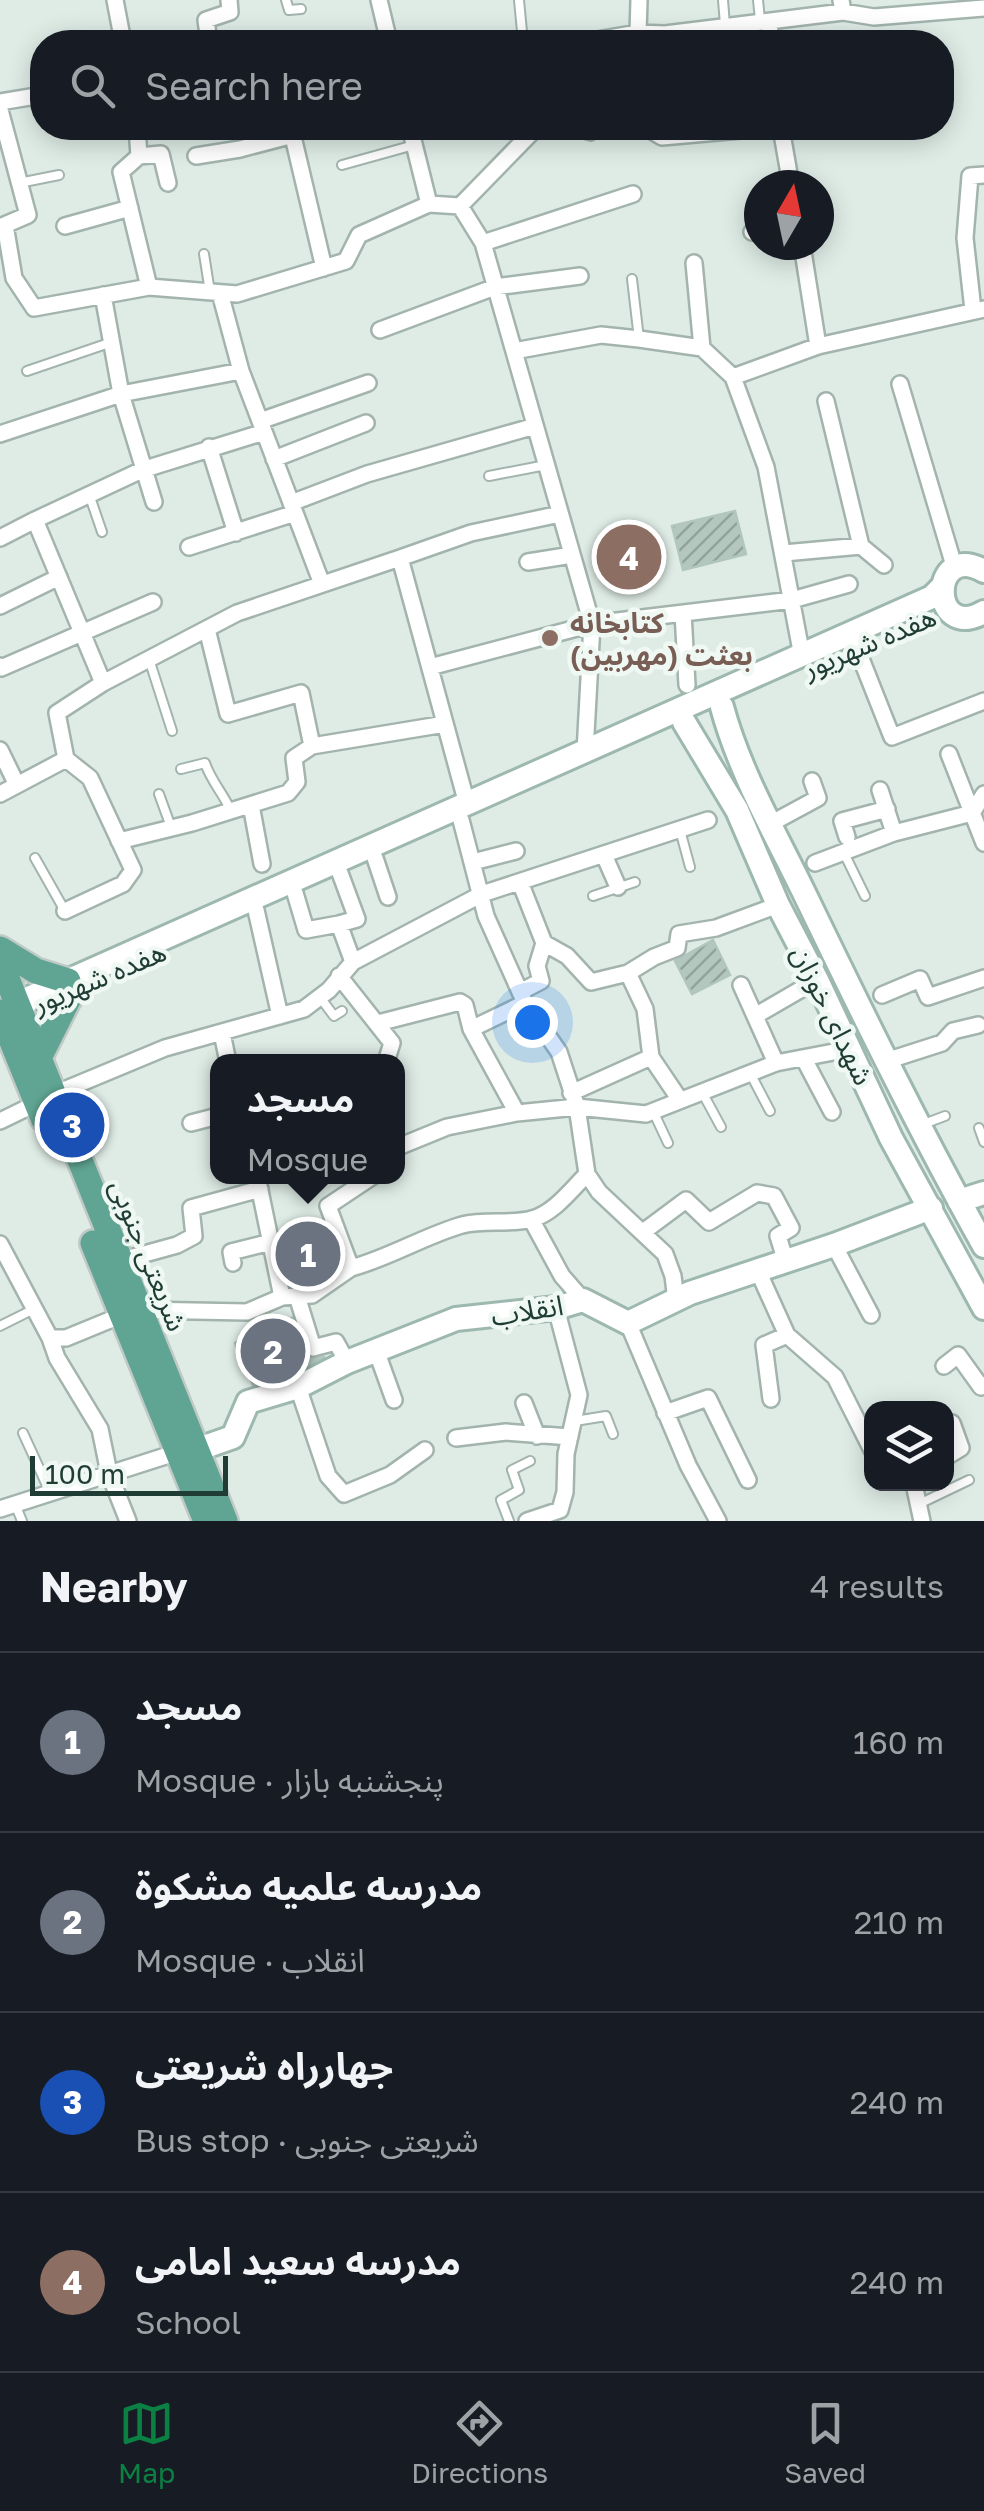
<!DOCTYPE html>
<html lang="en">
<head>
<meta charset="utf-8">
<style>
  body { margin:0; font-family:"Golos Text","Noto Sans Arabic",sans-serif; background:#242831; color:#f1f3f6 }
  .controls { position:absolute; right:30px; bottom:30px; display:grid; overflow:hidden; border-radius:20px; box-shadow:0 5px 25px #0003 }
  .controls button { width:90px; height:90px; display:grid; place-items:center; padding:0; border:0; border-bottom:2px solid #363941; background:#171b24; color:#f1f3f6; font:50px sans-serif }
  .compass { position:absolute; left:744px; top:170px; width:90px; height:90px; border-radius:50%; background:#171b24; box-shadow:0 5px 25px #0003; rotate:9deg }
  .scale { position:absolute; left:30px; bottom:25px; width:198px; box-sizing:border-box; padding-left:10px; border:5px solid #1f3d35; border-top:0; font-size:28px; line-height:35px; white-space:nowrap; color:#1f3d35; -webkit-text-stroke:8px #f0f8f4; paint-order:stroke }
  .you { position:absolute; left:532px; top:1022px; width:35px; height:35px; margin:-25px; border:8px solid #fff; border-radius:50%; background:#1a73e8; box-shadow:0 0 0 15px #1a73e833 }
  .badge { display:grid; place-items:center; width:65px; height:65px; border-radius:50%; background:#0b8043; color:#fff; font-size:32px; font-weight:700 }
  .pin { position:absolute; translate:-50% -50%; border:5px solid #fff; box-shadow:0 2px 10px #0006 }
  .popup { position:absolute; left:210px; top:1054px; width:195px; height:130px; box-sizing:border-box; display:grid; place-content:center; border-radius:20px; background:#171b24; filter:drop-shadow(0 2px 8px #0005); font-size:32px; white-space:nowrap; color:#9ea1a6 }
  .popup b { font-size:38px; color:#f1f3f6 }
  .popup::after { content:''; position:absolute; left:50%; top:100%; margin-left:-20px; border:20px solid transparent; border-top-color:#171b24 }
  .list { margin:0; padding:0; list-style:none }
  h2 { display:flex; justify-content:space-between; align-items:center; height:130px; margin:0; padding:0 40px; font-size:42px }
  h2 small { font-size:32px; font-weight:400; color:#9ea1a6 }
  .list li { display:grid; grid-template-columns:65px 1fr auto; gap:30px; align-items:center; box-sizing:border-box; height:180px; padding:0 40px; border-top:2px solid #363941 }
  .list b { display:block; font-size:38px; white-space:nowrap }
  .list p { margin:0; font-size:32px; white-space:nowrap; color:#9ea1a6 }
  .list em { font-size:32px; font-style:normal; color:#9ea1a6 }
  .icon { flex:none; width:55px; height:55px; fill:none; stroke:currentColor; stroke-width:2; stroke-linecap:round; stroke-linejoin:round }
  .map { position:relative; flex:none; width:984px; height:1521px; overflow:hidden }
  .search { position:absolute; background:#171b24; box-shadow:0 5px 25px #0003; left:30px; right:30px; top:30px; height:110px; display:flex; align-items:center; gap:25px; box-sizing:border-box; padding:0 35px; border-radius:40px; color:#9ea1a6; font-size:38px }
  .sheet { height:850px; background:#171b24 }
  nav { display:flex; justify-content:space-around; align-items:center; box-sizing:border-box; height:140px; border-top:2px solid #363941; background:#171b24; font-size:28px; color:#9ea1a6 }
  nav a { display:grid; justify-items:center; gap:5px }
  nav .on { color:#0b8043 }
  .map>svg:first-child { display:block }
  .building { fill:url(#building-hatch); stroke:#b1c6bd; stroke-width:2.5 }
  .lines { fill:none; stroke-linecap:round; stroke-linejoin:round }
  .lane-casing { stroke:#a2b4ad; stroke-width:12 }
  .street-casing { stroke:#a2b4ad; stroke-width:20 }
  .secondary-casing { stroke:#9db8af; stroke-width:28 }
  .primary-casing { stroke:#c0c9c6; stroke-width:30 }
  .lane { stroke:#fff; stroke-width:8 }
  .street { stroke:#fff; stroke-width:15 }
  .secondary { stroke:#fff; stroke-width:22 }
  .primary { stroke:#60a593; stroke-width:25 }
  .education-dot { fill:#8d6e63; stroke:#f0f8f4; stroke-width:4 }
  .labels { text-anchor:middle; dominant-baseline:central; stroke-width:9; stroke-linejoin:round; paint-order:stroke }
  .education-label { font-size:28px; font-weight:bold; fill:#785e54; stroke:#f0f8f4; text-anchor:start }
  .street-label { font-size:28px; fill:#1f3d35; stroke:#f0f8f4 }
</style>
</head>
<body>
<div class="map">
<svg width="984" height="1521" viewBox="0 0 984 1521">
  <defs>
    <pattern id="building-hatch" width="6" height="6" patternUnits="userSpaceOnUse" patternTransform="scale(2.5)"><rect width="6" height="6" fill="#b4c7bf"/><path d="M-1 1l2-2M0 6l6-6M5 7l2-2" fill="none" stroke="#92a39c"/></pattern>
  </defs>
  <rect width="100%" height="100%" fill="#dfece6"/>
  <!-- building -->
  <path class="building" d="M735,511L746,554L683,570L672,526Z
    M713,940L730,975L692,994L675,961Z
    M325,1230L337,1264L308,1284L291,1285L282,1241Z
    M292,1318L305,1355L311,1359L325,1357L292,1373L253,1385L235,1343Z"/>
  <g class="lines">
    <!-- lane casing -->
    <g class="lane-casing">
      <path id="lane" d="M286,0L289,10L301,9
        M519,0L523,42
        M723,0L725,25
        M758,0L760,20
        M563,128L591,136
        M342,165L414,145
        M19,183L59,175
        M204,254L210,292
        M632,279L639,339
        M27,371L112,342
        M489,476L546,465
        M89,494L102,532
        M149,659L172,731
        M181,769L205,763C211,781 223,793 231,811
        M159,794L171,827
        M680,830L690,867
        M844,853L865,896
        M35,858L65,911
        M593,896L635,882
        M319,996L334,1016L342,1011
        M750,1073L770,1111
        M702,1092L721,1127
        M653,1111L668,1143
        M921,1125L945,1116
        M979,1128L984,1142
        M0,1326L34,1309
        M575,1421L606,1416L613,1434
        M23,1433L50,1492
        M15,1504L22,1521
        M919,1504L969,1480
        M509,1521L501,1500L519,1490L512,1470L530,1461"/>
    </g>
    <!-- street casing -->
    <g class="street-casing">
      <path id="street" d="M115,0L123,42
        M379,0L389,42
        M843,12L874,17L984,8
        M769,22L771,42
        M638,33L639,0
        M209,42L206,20L230,12L229,0
        M585,42L638,33L665,34L843,12L841,0
        M0,102L42,95
        M0,110L28,215L0,227
        M137,128L139,156L121,172L149,287
        M291,128L324,268
        M410,128L429,204L460,206L483,243L592,624L585,752
        M647,128L662,137L763,128
        M781,128L791,185
        M139,156L161,154L168,183
        M196,156L240,149L293,135
        M460,206L536,128
        M5,225L14,278L34,308L149,287L237,294L346,261L359,235L429,204
        M65,226L130,208
        M752,232L759,231
        M483,243L633,194
        M802,245L818,346
        M694,263L702,348
        M220,293L241,371L322,584
        M973,310L965,238L970,176L984,175
        M380,330L495,287L580,276
        M514,351L601,335L639,339L702,348L733,377L766,467L802,656
        M733,377L818,346L984,309
        M900,384L955,569
        M826,401L861,546
        M260,421L368,383
        M0,434L121,394L103,295
        M209,447L236,533
        M274,459L366,423
        M154,502L121,394L241,371
        M291,503L367,474L535,426
        M35,520L142,470L264,432
        M0,538L35,520L103,683L237,613L400,558L467,804
        M189,547L295,513
        M784,553L861,546L884,565
        M400,558L471,533L560,514
        M528,562L572,555
        M0,606L59,577
        M683,613L687,685
        M207,629L228,714L301,693L312,746
        M856,646L892,737L984,701
        M0,666L1,668L153,602
        M430,667L592,624L792,600L849,584
        M0,750L17,785
        M949,754L984,843
        M880,790L894,833
        M0,794L66,759L57,713L103,683
        M251,805L262,864
        M461,820L486,916L525,1003L559,1052L577,1107L587,1174L599,1192L665,1254L673,1276L676,1300
        M770,824L818,798L812,781
        M847,837L842,821L887,809
        M119,841L192,823L288,793L297,782L294,758L312,746L445,724
        M604,855L618,887
        M375,858L388,897
        M473,862L516,851
        M815,863L894,833L972,813L984,794
        M520,882L544,943L567,956L591,982L628,973L654,957L677,948L679,934L716,928L778,905
        M295,893L306,930L339,924L353,962
        M256,910L280,1016
        M65,911L123,884L133,870L90,778L66,759
        M339,924L357,919L340,873
        M628,973L645,1009L651,1057L680,1100
        M339,976L392,1043L386,1062
        M741,985L776,1063
        M520,992L541,981L537,966L544,943
        M882,995L920,979L928,997L984,978
        M755,1016L817,980
        M378,1023L460,1002L465,1005L471,1029L517,1113
        M471,1029L525,1003
        M222,1033L228,1062
        M804,1059L832,1112
        M886,1061L942,1043L953,1031L978,1025
        M571,1093L651,1057
        M52,1095L165,1048L304,1009L329,990L353,962L482,894L708,820
        M0,1121L37,1103
        M191,1123L218,1116
        M398,1147L447,1127L517,1113L577,1107L646,1114L776,1063L849,1049
        M531,1219L562,1276L583,1300
        M643,1232L686,1200L709,1222L757,1193L774,1196L791,1228L778,1236L786,1262
        M0,1244L50,1338H66L122,1315
        M834,1245L871,1315
        M119,1261L177,1245L194,1236L191,1208L260,1189
        M233,1263L231,1252L271,1242
        M351,1268C389,1258 424,1236 462,1225C485,1219 510,1225 532,1219C554,1213 571,1190 587,1174
        M758,1271L787,1335L835,1377L872,1450
        M297,1296L313,1348L336,1342L347,1362
        M282,1297L312,1295L351,1268L328,1206L373,1176
        M140,1310L247,1312L282,1297L257,1176
        M628,1323L688,1465L718,1521
        M50,1338L57,1358L100,1429L109,1473L128,1521
        M376,1350L394,1400
        M944,1366L958,1355L981,1387L984,1385
        M298,1387L328,1476L344,1494L390,1475L425,1450
        M771,1399L764,1345L787,1335
        M524,1403L537,1436
        M665,1413L708,1398L748,1480
        M456,1438L506,1432L570,1437
        M946,1457L961,1448L952,1423
        M914,1484L922,1521
        M0,1509L178,1452
        M527,1521L560,1510L565,1492L566,1454L579,1395L556,1308"/>
    </g>
    <!-- secondary casing -->
    <g class="secondary-casing">
      <path id="secondary" d="M984,571C929,540 929,643 984,612
        M722,707C740,774 778,838 808,901C864,1017 921,1133 984,1246
        M684,722L737,810L778,905L817,980L891,1138L984,1308
        M19,1010L31,997L932,597L942,587
        M959,1201L984,1193
        M196,1450L233,1437L248,1402L298,1387L347,1362L456,1319L556,1308L583,1300L628,1323L690,1293L834,1245L931,1208"/>
    </g>
    <!-- primary casing -->
    <g class="primary-casing">
      <path id="primary" d="M0,949L36,971L68,981
        M0,961L225,1521
        M0,1012L43,1118
        M38,1060L72,992
        M93,1243L206,1521"/>
    </g>
    <!-- lane -->
    <use href="#lane" class="lane"/>
    <!-- street -->
    <use href="#street" class="street"/>
    <!-- secondary -->
    <use href="#secondary" class="secondary"/>
    <!-- primary -->
    <use href="#primary" class="primary"/>
  </g>
  <!-- markers -->
  <circle class="education-dot" cx="550" cy="638" r="10"/>
  <g class="labels">
    <!-- education labels -->
    <g class="education-label">
      <text x="570" y="622">کتابخانه<tspan x="570" dy="32">بعثت (مهربین)</tspan></text>
    </g>
    <!-- street labels -->
    <g class="street-label">
      <text transform="translate(869 642) rotate(-23)">هفده شهریور</text>
      <text transform="translate(99 977) rotate(-23)">هفده شهریور</text>
      <text transform="translate(833 1015) rotate(64)">شهدای خوزان</text>
      <text transform="translate(149 1255) rotate(68)">شریعتی جنوبی</text>
      <text transform="translate(527 1310) rotate(-9)">انقلاب</text>
    </g>
  </g>
</svg>
<div class="controls">
<button><svg class="icon" aria-label="layers" viewBox="0 0 24 24"><path d="M12 4l9 5-9 5-9-5zM3 14l9 5 9-5"/></svg></button>
</div>
<svg class="compass" viewBox="-18 -18 36 36"><path d="M0-13l5 13h-10z" fill="#e53935"/><path d="M0 13l5-13h-10z" fill="#9ea1a6"/></svg>
<div class="scale">100 m</div>
<div class="you"></div>
<div class="pin badge" style="left:308px;top:1254px;background:#6b7280">1</div>
<div class="popup"><b>مسجد</b>Mosque</div>
<div class="pin badge" style="left:273px;top:1351px;background:#6b7280">2</div>
<div class="pin badge" style="left:72px;top:1125px;background:#1a4fb4">3</div>
<div class="pin badge" style="left:629px;top:557px;background:#8d6e63">4</div>
<div class="search"><svg class="icon" aria-label="search" viewBox="0 0 24 24"><circle cx="10" cy="10" r="6"/><path d="M15 15l6 6"/></svg>Search here</div>
</div>
<section class="sheet">
<h2>Nearby<small>4 results</small></h2>
<ul class="list">
<li><span class="badge" style="background:#6b7280">1</span><div><b>مسجد</b><p>Mosque · پنجشنبه بازار</p></div><em>160 m</em></li>
<li><span class="badge" style="background:#6b7280">2</span><div><b>مدرسه علمیه مشکوة</b><p>Mosque · انقلاب</p></div><em>210 m</em></li>
<li><span class="badge" style="background:#1a4fb4">3</span><div><b>جهارراه شریعتی</b><p>Bus stop · شریعتی جنوبی</p></div><em>240 m</em></li>
<li><span class="badge" style="background:#8d6e63">4</span><div><b>مدرسه سعید امامی</b><p>School</p></div><em>240 m</em></li>
</ul>
</section>
<nav>
<a class="on"><svg class="icon" aria-label="map" viewBox="0 0 24 24"><path d="M3 6l6-2 6 2 6-2v14l-6 2-6-2-6 2zM9 4v14M15 6v14"/></svg>Map</a>
<a><svg class="icon" aria-label="directions" viewBox="0 0 24 24"><path d="M12 3l9 9-9 9-9-9zM9 14v-3h6M13 9l2 2-2 2"/></svg>Directions</a>
<a><svg class="icon" aria-label="saved" viewBox="0 0 24 24"><path d="M7 4h10v16l-5-4-5 4z"/></svg>Saved</a>
</nav>
</body>
</html>
